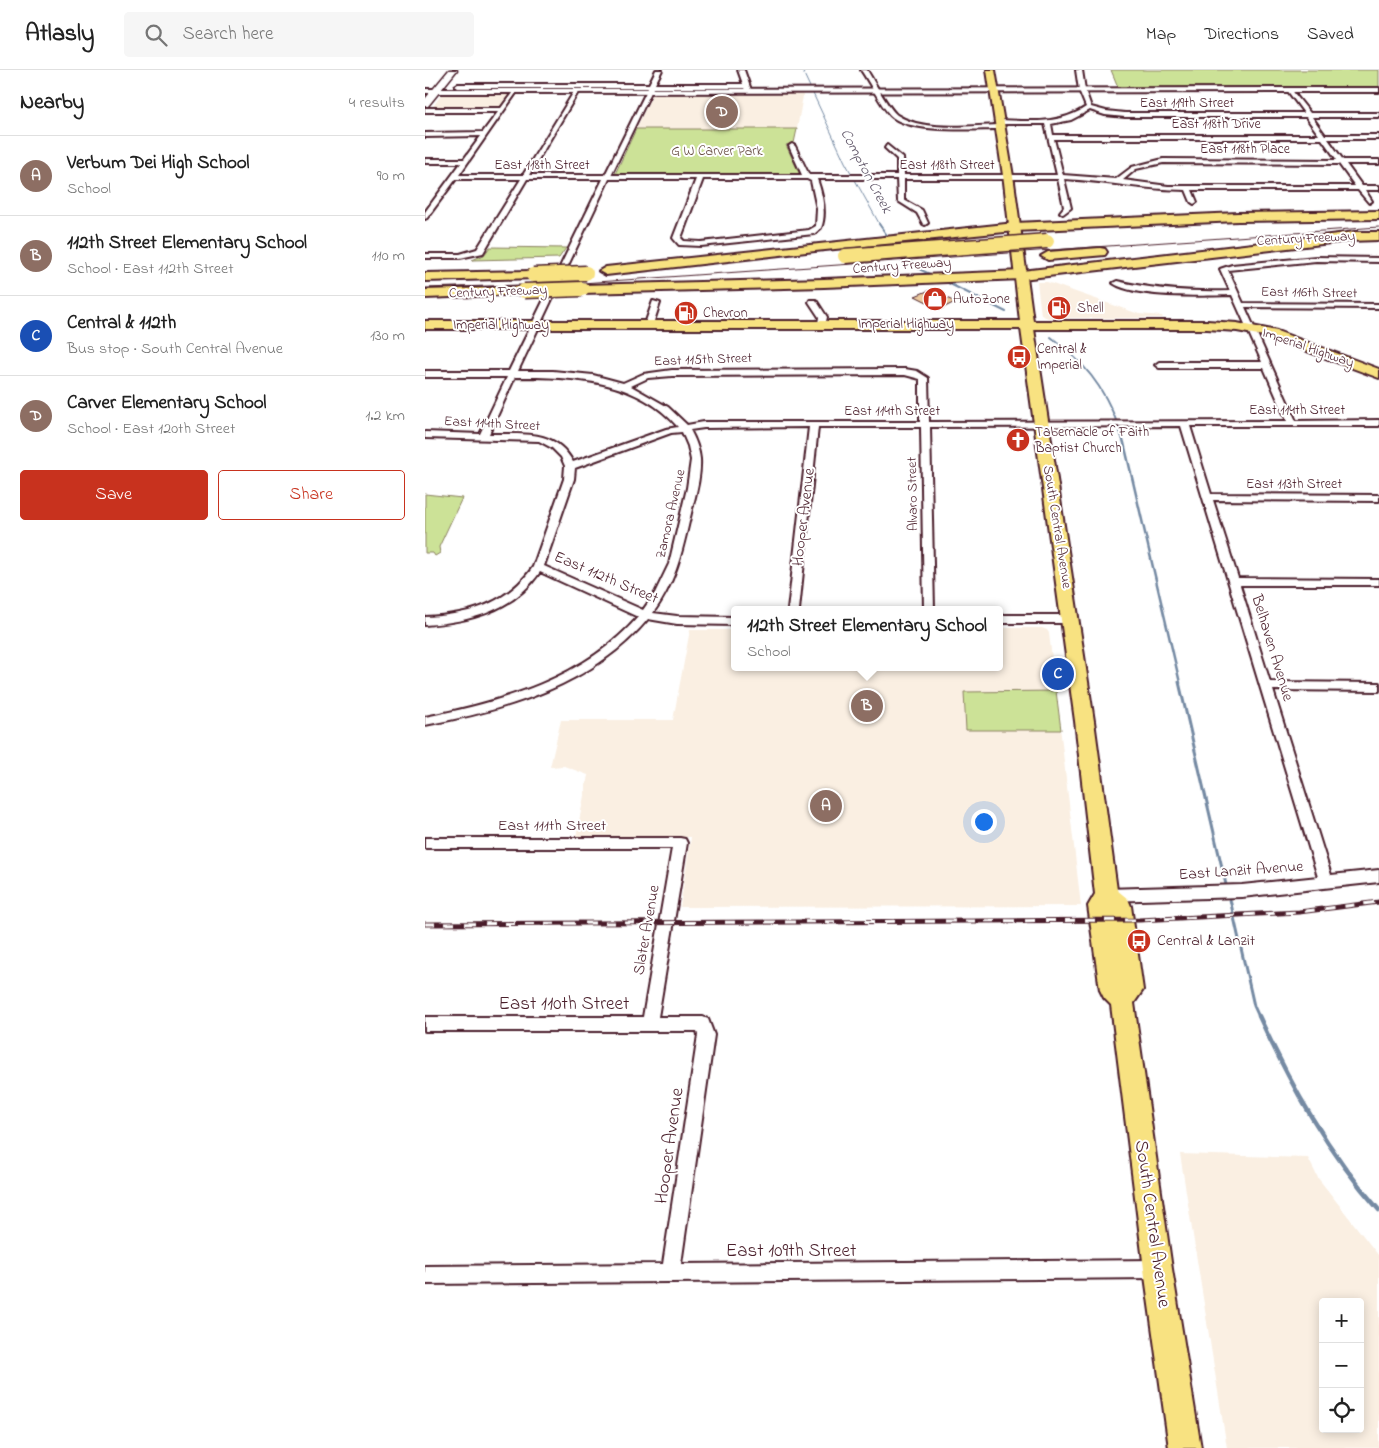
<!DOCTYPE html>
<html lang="en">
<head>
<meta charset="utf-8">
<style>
  body { margin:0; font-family:"Indie Flower",sans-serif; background:#f6f6f6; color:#222 }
  .controls { position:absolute; right:15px; bottom:15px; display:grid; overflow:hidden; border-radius:5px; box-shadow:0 2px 12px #0003 }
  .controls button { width:45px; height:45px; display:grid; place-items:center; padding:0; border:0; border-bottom:1px solid #e0e0e0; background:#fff; color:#222; font:25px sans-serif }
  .you { position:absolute; left:558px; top:751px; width:18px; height:18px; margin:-12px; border:4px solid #fff; border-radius:50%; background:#1a73e8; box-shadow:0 0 0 8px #1a73e833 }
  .badge { display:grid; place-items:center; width:32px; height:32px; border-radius:50%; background:#c8321e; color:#fff; font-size:16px; font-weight:700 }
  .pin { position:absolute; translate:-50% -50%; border:2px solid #fff; box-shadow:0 1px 5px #0006 }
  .popup { position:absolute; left:306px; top:536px; width:272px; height:65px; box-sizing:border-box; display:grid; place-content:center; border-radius:5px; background:#fff; filter:drop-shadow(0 1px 4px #0005); font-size:16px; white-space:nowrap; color:#767676 }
  .popup b { font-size:19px; color:#222 }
  .popup::after { content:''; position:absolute; left:50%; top:100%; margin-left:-10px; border:10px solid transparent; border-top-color:#fff }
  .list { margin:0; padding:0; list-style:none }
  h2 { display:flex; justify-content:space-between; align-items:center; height:65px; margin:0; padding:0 20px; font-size:21px }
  h2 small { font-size:16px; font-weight:400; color:#767676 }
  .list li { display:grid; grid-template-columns:32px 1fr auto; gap:15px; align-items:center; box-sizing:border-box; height:80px; padding:0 20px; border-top:1px solid #e0e0e0 }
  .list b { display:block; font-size:19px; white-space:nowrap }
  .list p { margin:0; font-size:16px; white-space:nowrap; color:#767676 }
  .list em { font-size:16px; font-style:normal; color:#767676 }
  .actions { display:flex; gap:10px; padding:15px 20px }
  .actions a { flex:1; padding:11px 0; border:1px solid #c8321e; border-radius:5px; text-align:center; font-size:18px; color:#c8321e }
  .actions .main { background:#c8321e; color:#fff }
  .icon { flex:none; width:28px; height:28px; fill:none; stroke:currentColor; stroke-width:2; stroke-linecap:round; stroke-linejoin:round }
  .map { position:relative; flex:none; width:954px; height:1378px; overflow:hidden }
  header { display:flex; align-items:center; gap:30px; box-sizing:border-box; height:70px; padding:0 25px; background:#fff; border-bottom:1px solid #e0e0e0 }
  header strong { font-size:24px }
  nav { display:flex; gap:28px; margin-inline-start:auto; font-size:18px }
  .search { width:350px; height:45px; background:#f6f6f6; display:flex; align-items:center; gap:12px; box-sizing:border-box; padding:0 18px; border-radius:5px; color:#767676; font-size:19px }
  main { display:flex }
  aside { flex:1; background:#fff }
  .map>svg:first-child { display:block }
  .built { fill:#faefe2; fill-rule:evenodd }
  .green { fill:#cce297; stroke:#8b8061 }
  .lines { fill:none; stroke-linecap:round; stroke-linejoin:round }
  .stream-far4 { stroke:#758aa3; stroke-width:1 }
  .stream-far3 { stroke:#758aa3; stroke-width:2 }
  .stream-far2 { stroke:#758aa3; stroke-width:2.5 }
  .stream-far1 { stroke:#758aa3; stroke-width:3 }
  .stream { stroke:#758aa3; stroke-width:4.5 }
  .building { fill:#edcb9f; stroke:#4a1f2b }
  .minor-casing { stroke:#4a1f2b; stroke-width:4 }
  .tertiary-casing { stroke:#4a1f2b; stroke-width:4 }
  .secondary-casing { stroke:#4a1f2b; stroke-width:3 }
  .primary-casing { stroke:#4a1f2b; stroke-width:4 }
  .motorway-casing { stroke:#4a1f2b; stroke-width:4 }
  .minor { fill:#fff; fill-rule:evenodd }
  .tertiary { fill:#fff; fill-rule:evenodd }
  .secondary { fill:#fff; fill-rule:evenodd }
  .primary { fill:#f8e281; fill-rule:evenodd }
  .motorway { fill:#f8e281; fill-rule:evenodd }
  .tram { stroke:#4a1f2b; stroke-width:1 }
  .rail-casing { stroke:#4a1f2b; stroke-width:5 }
  .rail { stroke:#fff; stroke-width:3; stroke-dasharray:10; stroke-linecap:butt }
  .motorway-bridge-casing { stroke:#4a1f2b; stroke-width:17; stroke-linecap:butt }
  .motorway-bridge { stroke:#f8e281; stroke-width:14 }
  .labels { text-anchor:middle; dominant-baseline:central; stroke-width:4; stroke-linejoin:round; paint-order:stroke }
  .far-street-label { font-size:14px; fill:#4a1f2b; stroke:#fff }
  .far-park-label { font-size:14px; fill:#6a5046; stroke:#fff }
  .far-poi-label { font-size:14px; fill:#4a1f2b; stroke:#fff; text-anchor:start }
  .far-water-label { font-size:15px; font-style:italic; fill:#5f5567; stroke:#fff }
  .street-label { font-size:16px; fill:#4a1f2b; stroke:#fff }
  .poi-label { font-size:16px; fill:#4a1f2b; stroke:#fff; text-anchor:start }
  .near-street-label { font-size:19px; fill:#4a1f2b; stroke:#fff }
</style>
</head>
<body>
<header>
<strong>Atlasly</strong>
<div class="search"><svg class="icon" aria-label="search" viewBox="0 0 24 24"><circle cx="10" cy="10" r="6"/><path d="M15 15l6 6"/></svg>Search here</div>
<nav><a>Map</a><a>Directions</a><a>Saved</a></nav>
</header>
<main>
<aside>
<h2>Nearby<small>4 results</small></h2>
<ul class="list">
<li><span class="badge" style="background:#8d6e63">A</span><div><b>Verbum Dei High School</b><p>School</p></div><em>90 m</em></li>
<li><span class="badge" style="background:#8d6e63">B</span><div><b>112th Street Elementary School</b><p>School · East 112th Street</p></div><em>110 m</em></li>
<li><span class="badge" style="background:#1a4fb4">C</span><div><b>Central &amp; 112th</b><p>Bus stop · South Central Avenue</p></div><em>130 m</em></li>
<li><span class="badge" style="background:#8d6e63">D</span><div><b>Carver Elementary School</b><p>School · East 120th Street</p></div><em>1.2 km</em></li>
</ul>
<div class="actions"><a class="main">Save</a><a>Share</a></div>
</aside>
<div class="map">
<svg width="954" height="1378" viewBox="0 0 954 1378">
  <rect width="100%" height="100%" fill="#fff"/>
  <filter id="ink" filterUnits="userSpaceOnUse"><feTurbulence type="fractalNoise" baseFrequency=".02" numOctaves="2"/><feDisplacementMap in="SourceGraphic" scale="10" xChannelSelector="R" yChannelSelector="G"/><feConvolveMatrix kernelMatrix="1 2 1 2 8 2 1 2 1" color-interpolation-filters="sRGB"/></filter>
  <g filter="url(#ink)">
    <!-- built -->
    <path class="built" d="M82,23L84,25L75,37L71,38H7L16,25L20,24Z
      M228,23H377L378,26L372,59H211Z
      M612,212H622L714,244L737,246L738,248H623L616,245Z
      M575,558H617L622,560L624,563L656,836L255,837L266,767H151L163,705L139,696L125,697L136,650H248L265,560H309L310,597H574Z
      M755,1084L883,1088L893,1108L954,1186V1378H802ZM898,1232H935V1359H898Z"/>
    <!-- green -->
    <path class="green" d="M686,0H954V17H693Z
      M211,59H372L369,73L361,75L375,105L190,104Z
      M65,177L141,178L134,188L47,190L59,185Z
      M0,424L37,428L14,477L15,483L10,486L8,483H0Z
      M631,621L636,660H541L539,622Z"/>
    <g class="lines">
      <!-- stream-far4 -->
      <path class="stream-far4" d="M377,0L420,92L455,155"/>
      <!-- stream-far3 -->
      <path class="stream-far3" d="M454,154L471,178
        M479,186L494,199L509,206
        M519,211L581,242
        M626,267C659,293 678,315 693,355"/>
      <!-- stream-far2 -->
      <path class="stream-far2" d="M693,354L699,373L755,613"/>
      <!-- stream-far1 -->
      <path class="stream-far1" d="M754,612L802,819
        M804,825L829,936L834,947"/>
      <!-- stream -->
      <path class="stream" d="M834,946C866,1016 903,1082 954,1140"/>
    </g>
    <!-- building -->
    <path class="building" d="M505,220L530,232L516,239L490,226Z"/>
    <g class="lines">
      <!-- minor casing -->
      <g class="minor-casing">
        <path id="minor" d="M231,0H237L230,14H318L313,0H319L326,20L321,21L319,18H228L186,105H377L364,76L367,74L370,76L384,105H472V89L460,78L462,75L478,88L479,105H632L620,54H574L571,52L574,50C604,51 635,55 661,37L654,20L651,0H657L660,20L666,37L681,41L700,43H879L862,20L865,18L885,43H954V47H887L900,65H954V69H903L918,90H954V94H921L937,116H954V120H940L947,131L944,133L933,120H767L772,132L769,134L766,132L761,120C720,120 680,111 639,109L646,138L638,144L635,142L639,137L633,109H479V130L497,140L503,153L500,155L498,154L492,143L473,131L472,109H392C397,123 402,144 396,158L389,164L276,176L254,175L248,168L271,109H184L93,301H128L168,305L198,313L218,304L247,300L480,299L492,301L503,308L504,352L862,351L839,298H734L730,295L734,292H837L807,225C780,226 709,228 688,213L692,211C730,220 766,222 805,221L795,199L807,195L891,187L954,188V192L891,191L803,200L818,233L954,234V238L820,237L871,351L954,350V356H765L786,424L954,425V431L788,430L813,508L954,509V515H815L845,612L954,613V621L848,620L906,805L954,800V812L817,827L681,831L676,829L674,825L676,821L681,819L817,815L893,807L756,356L505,357L509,540H499L496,357H393L374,540H363L384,357L279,358L265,360C270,369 274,379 275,389C276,406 271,423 267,439C258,477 252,511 228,543L252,546L310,547V555L252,554L223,549C168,615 81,640 0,655V647C77,632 160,608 213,547L115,502C88,541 45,552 0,555V547C44,545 82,534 108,497L139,409L140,396L136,387L127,378L114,371L0,368V362L55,364L82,307H0V301H84L178,109H102L58,183L35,188H0V184H35L52,179L96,109H31L2,148L0,149V142L36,93H0V89H39L56,66L0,67V63L58,62L73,42H0V38H76L90,19H94L34,105H98L150,20L155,19L104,105H180L223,18H33L30,16L33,14H224ZM665,40L680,45L700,47H881L894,65H628L626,54L646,50ZM629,69H897L912,90L738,89L707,97L691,109L638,105ZM738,93L914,94L930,116H743L698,110L711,99ZM278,109H382L386,111L392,139L391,156L384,160L276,172L259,171L256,168ZM480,305L495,309V352H279L262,355L243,337L206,316L223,308L247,306ZM90,307C149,307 212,309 253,357L241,359L148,392C129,358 97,365 64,364ZM257,362L263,376L266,390L262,418L244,494L230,523L218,540L119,496L149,409L150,398L246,363Z
          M436,0H442C448,10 464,39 472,45C498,62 544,56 574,55L577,57L574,59C549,59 484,64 465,45C455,34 445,13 436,0Z
          M385,230H391L402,247L400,256L393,254L394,247L384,232Z
          M228,231L235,233L228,254L224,256L220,254Z
          M574,545H646L652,549L646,553H574Z
          M0,768H255L260,769L262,773L233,947H278L283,949L289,965L256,1194L733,1190L739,1193L742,1199L739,1205L733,1208L0,1214V1196L238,1194L273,965L272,961H0V947H218L247,778H0Z"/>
      </g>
      <!-- tertiary casing -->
      <g class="tertiary-casing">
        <path id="tertiary" d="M954,18V22L0,23V19Z"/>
      </g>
      <!-- secondary casing -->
      <g class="secondary-casing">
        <path id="secondary" d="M24,0H32L3,36H0V29Z"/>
      </g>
      <!-- primary casing -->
      <g class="primary-casing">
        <path id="primary" d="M562,0H570L589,112L608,251H782L812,253L852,261L954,299V308L844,267L812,261L782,259H609L669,651L692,820L703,829L706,836L718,920L709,933L747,1199L776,1378H744L719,1199L686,935L679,928L675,920L663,836L670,824L650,651L596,259H0V251H595L579,112Z"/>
      </g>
      <!-- motorway casing -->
      <g class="motorway-casing">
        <path id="motorway" d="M954,141V149L813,151L590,161L390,181L181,205L174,201L181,197L590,153L813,143Z
          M930,162H954V170L923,171L597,209L399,217L157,223L150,219L157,215L399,209L597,201Z
          M675,178L680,179L682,182L680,185L623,190L616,186L623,182Z
          M108,201L115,205L113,208L0,211V203Z
          M99,217L104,218L106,221L104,224L0,228V220Z"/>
      </g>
      <!-- minor -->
      <use href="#minor" class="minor"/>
      <!-- tertiary -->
      <use href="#tertiary" class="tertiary"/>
      <!-- secondary -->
      <use href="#secondary" class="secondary"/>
      <!-- primary -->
      <use href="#primary" class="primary"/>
      <!-- motorway -->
      <use href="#motorway" class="motorway"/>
      <!-- tram -->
      <path class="tram" d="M0,218L157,213L954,157"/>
      <!-- rail casing -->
      <g class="rail-casing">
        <path id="rail" d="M0,854L714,850L874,842L954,832"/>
      </g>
      <!-- rail -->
      <use href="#rail" class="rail"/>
      <!-- motorway-bridge casing -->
      <g class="motorway-bridge-casing">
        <path id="motorway-bridge" d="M420,186L622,171
          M108,205L161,203
          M99,221L157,219"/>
      </g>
      <!-- motorway-bridge -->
      <use href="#motorway-bridge" class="motorway-bridge"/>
    </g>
  </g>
  <!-- icons -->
  <defs>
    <g id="shop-disc" transform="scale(1.25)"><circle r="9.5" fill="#c8321e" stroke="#fff"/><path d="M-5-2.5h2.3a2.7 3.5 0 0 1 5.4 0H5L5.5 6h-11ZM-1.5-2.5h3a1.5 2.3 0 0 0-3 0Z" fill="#fff"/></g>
    <g id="fuel-disc" transform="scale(1.25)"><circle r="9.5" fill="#c8321e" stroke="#fff"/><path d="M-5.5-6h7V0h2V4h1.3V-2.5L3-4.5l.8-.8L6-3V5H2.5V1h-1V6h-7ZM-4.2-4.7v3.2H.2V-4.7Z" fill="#fff"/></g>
    <g id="bus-disc" transform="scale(1.25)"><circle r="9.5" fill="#c8321e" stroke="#fff"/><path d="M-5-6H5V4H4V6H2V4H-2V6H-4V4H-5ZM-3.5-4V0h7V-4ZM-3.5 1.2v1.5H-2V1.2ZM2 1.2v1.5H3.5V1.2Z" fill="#fff"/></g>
    <g id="church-disc" transform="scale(1.25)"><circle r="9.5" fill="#c8321e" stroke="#fff"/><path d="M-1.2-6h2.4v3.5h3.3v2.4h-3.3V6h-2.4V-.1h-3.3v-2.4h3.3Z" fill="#fff"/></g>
  </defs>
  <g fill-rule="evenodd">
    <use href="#shop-disc" x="510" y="229"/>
    <use href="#fuel-disc" x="634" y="238"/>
    <use href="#fuel-disc" x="261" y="243"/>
    <use href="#bus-disc" x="594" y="287"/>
    <use href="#church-disc" x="593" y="370"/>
    <use href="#bus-disc" x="714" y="871"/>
  </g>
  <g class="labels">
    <!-- far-street labels -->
    <g class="far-street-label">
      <text x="762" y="33">East 119th Street</text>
      <text x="791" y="54">East 118th Drive</text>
      <text x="820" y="79">East 118th Place</text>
      <text x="117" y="95">East 118th Street</text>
      <text x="522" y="95">East 118th Street</text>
      <text transform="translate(881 169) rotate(-3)">Century Freeway</text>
      <text transform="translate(477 196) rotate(-4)">Century Freeway</text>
      <text transform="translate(73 222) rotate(-2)">Century Freeway</text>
      <text transform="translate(884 223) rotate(1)">East 116th Street</text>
      <text x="481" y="254">Imperial Highway</text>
      <text x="76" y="255">Imperial Highway</text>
      <text transform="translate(883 278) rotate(19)">Imperial Highway</text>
      <text transform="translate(278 290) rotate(-2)">East 115th Street</text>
      <text x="872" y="340">East 114th Street</text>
      <text x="467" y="341">East 114th Street</text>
      <text transform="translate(67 354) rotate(3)">East 114th Street</text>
      <text x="869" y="414">East 113th Street</text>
      <text transform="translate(488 424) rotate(-91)">Alvaro Street</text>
      <text transform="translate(246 444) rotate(-77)">Zamora Avenue</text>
      <text transform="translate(632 457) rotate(81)">South Central Avenue</text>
    </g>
    <!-- far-park labels -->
    <g class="far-park-label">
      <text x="292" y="81">G W Carver Park</text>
    </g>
    <!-- far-poi labels -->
    <g class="far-poi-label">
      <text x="528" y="229">AutoZone</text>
      <text x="652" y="238">Shell</text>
      <text x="278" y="243">Chevron</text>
      <text x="612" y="279">Central &amp;<tspan x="612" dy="16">Imperial</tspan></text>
      <text x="610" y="362">Tabernacle of Faith<tspan x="610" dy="16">Baptist Church</tspan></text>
    </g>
    <!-- far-water labels -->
    <g class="far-water-label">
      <text transform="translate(441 101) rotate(62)">Compton Creek</text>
    </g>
    <!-- street labels -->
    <g class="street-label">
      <text transform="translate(379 447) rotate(-83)">Hooper Avenue</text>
      <text transform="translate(181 508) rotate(23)">East 112th Street</text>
      <text transform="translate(847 578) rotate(73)">Belhaven Avenue</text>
      <text x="127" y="756">East 111th Street</text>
      <text transform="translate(816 801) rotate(-4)">East Lanzit Avenue</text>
      <text transform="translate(222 860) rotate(-80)">Slater Avenue</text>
    </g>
    <!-- poi labels -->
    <g class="poi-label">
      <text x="732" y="871">Central &amp; Lanzit</text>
    </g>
    <!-- near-street labels -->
    <g class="near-street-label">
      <text x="139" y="934">East 110th Street</text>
      <text transform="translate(245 1076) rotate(-82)">Hooper Avenue</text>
      <text transform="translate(727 1154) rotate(82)">South Central Avenue</text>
      <text x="366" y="1181">East 109th Street</text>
    </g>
  </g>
</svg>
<div class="controls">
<button>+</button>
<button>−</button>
<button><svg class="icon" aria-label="locate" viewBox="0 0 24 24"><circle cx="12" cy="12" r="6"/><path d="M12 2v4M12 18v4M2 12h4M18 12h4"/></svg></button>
</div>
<div class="you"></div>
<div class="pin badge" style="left:401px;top:736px;background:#8d6e63">A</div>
<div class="pin badge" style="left:442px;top:636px;background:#8d6e63">B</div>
<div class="popup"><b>112th Street Elementary School</b>School</div>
<div class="pin badge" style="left:633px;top:604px;background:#1a4fb4">C</div>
<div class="pin badge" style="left:297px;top:42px;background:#8d6e63">D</div>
</div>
</main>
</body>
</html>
